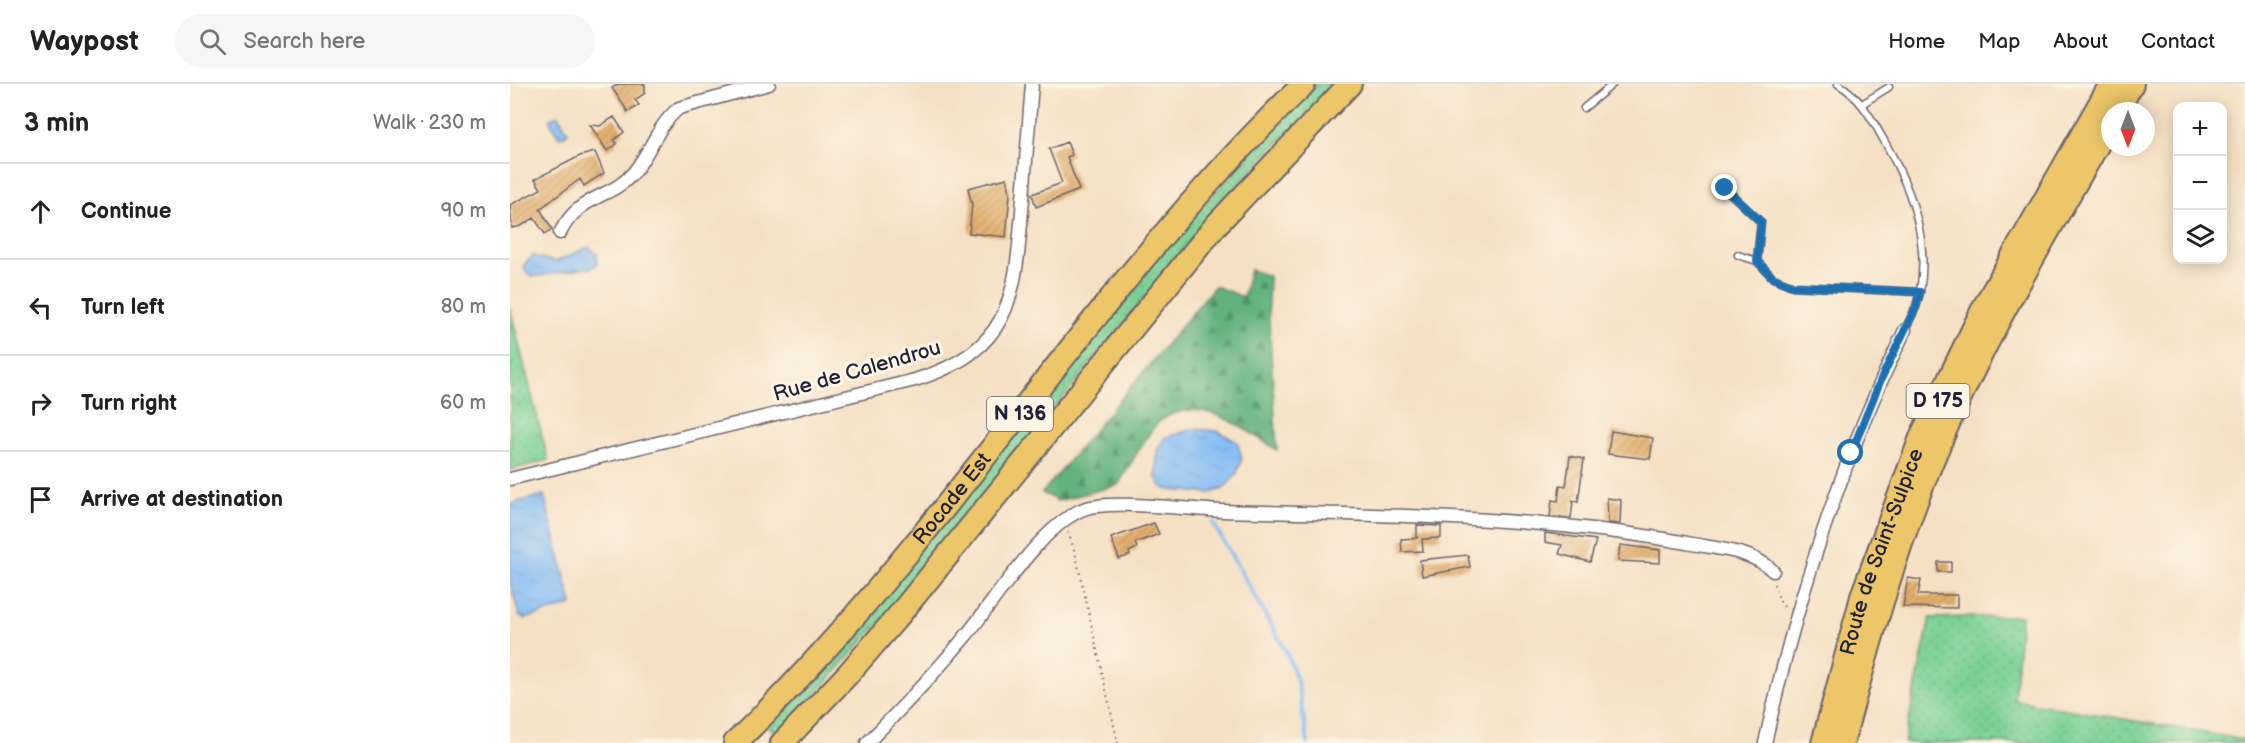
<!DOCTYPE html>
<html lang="en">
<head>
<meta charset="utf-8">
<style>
  body { margin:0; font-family:"Balsamiq Sans",sans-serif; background:#f6f6f6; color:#222 }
  .controls { position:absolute; right:18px; top:18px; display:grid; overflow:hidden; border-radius:12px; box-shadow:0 3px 15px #0003 }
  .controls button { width:54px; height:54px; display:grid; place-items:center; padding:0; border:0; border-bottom:2px solid #e0e0e0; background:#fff; color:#222; font:30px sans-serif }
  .compass { position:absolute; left:1591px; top:18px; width:54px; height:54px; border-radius:50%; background:#fff; box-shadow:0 3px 15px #0003; rotate:180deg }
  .stop { position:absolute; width:18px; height:18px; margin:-14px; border:4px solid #1f6fb2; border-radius:50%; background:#fff }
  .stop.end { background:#1f6fb2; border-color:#fff; box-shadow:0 2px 6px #0008 }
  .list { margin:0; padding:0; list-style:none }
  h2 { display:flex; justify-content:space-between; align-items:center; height:78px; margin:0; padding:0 24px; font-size:26px }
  h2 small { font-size:20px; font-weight:400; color:#767676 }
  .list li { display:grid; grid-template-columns:39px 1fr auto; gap:18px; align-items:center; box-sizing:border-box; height:96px; padding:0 24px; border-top:2px solid #e0e0e0 }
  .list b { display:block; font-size:22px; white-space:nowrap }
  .list em { font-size:20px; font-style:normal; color:#767676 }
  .icon { flex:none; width:33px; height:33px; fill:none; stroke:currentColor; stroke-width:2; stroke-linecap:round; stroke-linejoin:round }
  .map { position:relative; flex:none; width:1735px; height:659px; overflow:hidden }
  header { display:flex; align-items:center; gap:36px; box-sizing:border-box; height:84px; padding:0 30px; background:#fff; border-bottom:2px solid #e0e0e0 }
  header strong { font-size:28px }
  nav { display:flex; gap:33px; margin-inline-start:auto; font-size:21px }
  .search { width:420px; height:54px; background:#f6f6f6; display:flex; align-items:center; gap:15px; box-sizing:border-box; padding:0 21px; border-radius:33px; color:#767676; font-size:22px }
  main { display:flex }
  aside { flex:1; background:#fff }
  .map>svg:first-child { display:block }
  .grass { fill:url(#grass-dots); stroke:#4e7968; stroke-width:1.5 }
  .forest { fill:url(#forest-firs); stroke:#426a5c; stroke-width:1.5 }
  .water { fill:url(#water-ripples); stroke:#526f98; stroke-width:1.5 }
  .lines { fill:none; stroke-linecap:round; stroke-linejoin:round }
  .stream { stroke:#83bcf4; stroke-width:4 }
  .building { fill:url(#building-hatch) }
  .lane-casing { stroke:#6c646b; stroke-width:9 }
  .street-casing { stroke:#6c646b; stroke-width:15 }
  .highway-casing { stroke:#6c646b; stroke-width:26 }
  .path { stroke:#6c646b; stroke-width:2; stroke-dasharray:1.5 4.5; stroke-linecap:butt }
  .lane { stroke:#fff; stroke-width:6 }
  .street { stroke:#fff; stroke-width:12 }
  .highway { stroke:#ecc669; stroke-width:22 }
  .route { stroke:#1f6fb2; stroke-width:8 }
  .labels { text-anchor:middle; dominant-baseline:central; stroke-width:6; stroke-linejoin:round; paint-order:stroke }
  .shield { fill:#fcf5e5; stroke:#63616e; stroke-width:1.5 }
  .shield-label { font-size:20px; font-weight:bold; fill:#22223b }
  .street-label { font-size:21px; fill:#22223b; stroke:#fcf5e5 }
</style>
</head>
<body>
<header>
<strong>Waypost</strong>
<div class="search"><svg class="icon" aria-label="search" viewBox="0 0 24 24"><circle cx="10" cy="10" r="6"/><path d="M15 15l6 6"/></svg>Search here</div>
<nav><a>Home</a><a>Map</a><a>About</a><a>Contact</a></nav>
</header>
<main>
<aside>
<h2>3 min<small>Walk · 230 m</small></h2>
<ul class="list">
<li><svg class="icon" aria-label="ahead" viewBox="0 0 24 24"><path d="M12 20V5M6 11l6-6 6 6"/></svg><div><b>Continue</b></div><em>90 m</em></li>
<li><svg class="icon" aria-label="left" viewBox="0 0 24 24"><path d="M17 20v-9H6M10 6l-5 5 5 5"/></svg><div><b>Turn left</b></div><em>80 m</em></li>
<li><svg class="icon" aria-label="right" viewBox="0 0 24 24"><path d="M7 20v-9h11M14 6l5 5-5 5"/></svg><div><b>Turn right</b></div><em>60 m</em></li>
<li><svg class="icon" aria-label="arrive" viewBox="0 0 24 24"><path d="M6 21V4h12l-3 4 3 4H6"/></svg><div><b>Arrive at destination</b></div></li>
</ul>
</aside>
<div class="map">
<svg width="1735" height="659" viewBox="0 0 1735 659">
  <defs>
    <pattern id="grass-dots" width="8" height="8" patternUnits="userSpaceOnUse" patternTransform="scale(1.5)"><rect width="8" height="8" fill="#79d095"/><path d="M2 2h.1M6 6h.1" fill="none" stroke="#68b281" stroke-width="1.8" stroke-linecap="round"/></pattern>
    <pattern id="forest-firs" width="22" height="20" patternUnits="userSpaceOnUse" patternTransform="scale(1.5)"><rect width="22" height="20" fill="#62b27e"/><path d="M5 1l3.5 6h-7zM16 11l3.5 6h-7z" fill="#509068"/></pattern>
    <pattern id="water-ripples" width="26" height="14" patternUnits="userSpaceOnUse" patternTransform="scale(1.5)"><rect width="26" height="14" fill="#83bcf4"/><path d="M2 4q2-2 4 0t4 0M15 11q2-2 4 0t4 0" fill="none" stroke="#71a1d2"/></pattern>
    <pattern id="building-hatch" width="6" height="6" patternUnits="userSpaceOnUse" patternTransform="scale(1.5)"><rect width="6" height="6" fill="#e3ae6c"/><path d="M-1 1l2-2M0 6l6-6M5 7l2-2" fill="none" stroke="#c2955e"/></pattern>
  </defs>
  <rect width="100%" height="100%" fill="#fcf5e5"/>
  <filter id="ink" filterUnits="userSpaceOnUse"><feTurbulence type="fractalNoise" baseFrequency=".0167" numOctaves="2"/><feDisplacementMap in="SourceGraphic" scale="12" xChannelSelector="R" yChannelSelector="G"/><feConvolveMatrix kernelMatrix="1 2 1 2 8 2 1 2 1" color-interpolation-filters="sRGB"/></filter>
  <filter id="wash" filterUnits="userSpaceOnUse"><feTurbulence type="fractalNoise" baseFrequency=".008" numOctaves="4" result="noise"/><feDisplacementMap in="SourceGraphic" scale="24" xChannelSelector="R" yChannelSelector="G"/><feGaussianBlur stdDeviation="1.35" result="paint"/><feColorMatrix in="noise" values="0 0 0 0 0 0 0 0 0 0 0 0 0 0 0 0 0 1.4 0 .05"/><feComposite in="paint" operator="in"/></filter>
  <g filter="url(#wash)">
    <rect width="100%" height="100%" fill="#f5e0c4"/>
    <!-- grass -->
    <path class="grass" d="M807,0H827L744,83L695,138L385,522L269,650L257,642L687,128Z
      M0,224L38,376L0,386Z
      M1511,532L1504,616L1735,656V659H1394L1420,534Z"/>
    <!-- forest -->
    <path class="forest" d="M740,186L759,192L758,219L767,366C733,345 689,307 649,338C638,347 617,387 608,401L548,417L532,409L705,202L733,213Z"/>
    <!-- water -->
    <path class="water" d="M48,31L58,48L54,52L49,53L39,36Z
      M79,163L87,170V180L84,183L22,193L15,186L14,181L23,172L45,178Z
      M682,345L708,347L727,358L732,374L726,391L713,405L700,409L659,406L651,402L646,393L647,367L654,354Z
      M34,411L62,521L15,535L9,532L0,497V420Z"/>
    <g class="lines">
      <!-- stream -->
      <path class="stream" d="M703,439L776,567L787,596L798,659"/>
    </g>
    <g id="blocks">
      <!-- building -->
      <path class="building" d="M109,0H135V9L125,16L129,21L118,28L102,4Z
        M104,33L114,48L104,56L107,60L97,67L80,41L90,42Z
        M557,58L562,71L557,73L569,106L526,123L522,110L552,99L539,65Z
        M85,68L94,89L74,102L70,95L30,125L42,145L35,150L24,134L11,142L2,144L0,121L31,105L25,95L70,72Z
        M497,94L500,110L496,153L459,149L462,121L458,104Z
        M1101,347L1143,354L1140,375L1098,370Z
        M1060,372L1074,375L1068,418L1063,417L1061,434L1040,433L1042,416L1048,417L1050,401L1056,402Z
        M1097,414L1111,416L1110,440L1098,439Z
        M644,439L649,450L625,459L627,464L619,468L620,471L609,475L601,454Z
        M907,441L931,442V454L912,455L913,467L892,468L891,455L907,454Z
        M1035,449L1086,456L1080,478L1049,470L1052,461L1035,458Z
        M1110,461L1150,466V479L1108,477Z
        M958,471L960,483L912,492L910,476Z
        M1428,478H1441V488H1428Z
        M1398,494L1411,496L1408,511H1447V524L1393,523Z"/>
    </g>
  </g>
  <g filter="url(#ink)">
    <use href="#blocks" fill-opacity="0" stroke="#6c646b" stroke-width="1.5"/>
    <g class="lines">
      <!-- lane casing -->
      <g class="lane-casing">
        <path id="lane" d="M1328,0C1349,12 1361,33 1372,53C1399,100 1420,152 1410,208
          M1352,20L1379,3
          M1074,24L1103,0
          M1207,97L1251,138L1247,177
          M1228,171L1247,177L1263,194L1283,202L1410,208L1406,223L1395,246"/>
      </g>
      <!-- street casing -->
      <g class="street-casing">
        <path id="street" d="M50,149C70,109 102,115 124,88C141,67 147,42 169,24L259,0
          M0,395L405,296C500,266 505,216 512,127C515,85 519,42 522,0
          M357,659C391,625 423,591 454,554C485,517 528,446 571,426C596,414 680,426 713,427C868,431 1024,431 1177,459C1206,465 1242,466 1263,487
          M1255,659C1286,517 1331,377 1395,246"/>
      </g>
      <!-- highway casing -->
      <g class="highway-casing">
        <g id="highway">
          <path d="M1607,27L1622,0"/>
          <path id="s1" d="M225,659C434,457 584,202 794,0"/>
          <path d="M272,659L338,590L389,531L707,140L840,0"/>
          <path id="s2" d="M1313,659L1353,509L1412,351L1474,223L1601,0"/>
          <path d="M1332,659C1360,556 1388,454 1431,356C1478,246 1541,143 1600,39"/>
        </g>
      </g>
      <!-- path -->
      <path class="path" d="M558,448L565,468L608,659
        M1264,500L1271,520L1276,524"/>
      <!-- lane -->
      <use href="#lane" class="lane"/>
      <!-- street -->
      <use href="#street" class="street"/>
      <!-- highway -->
      <use href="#highway" class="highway"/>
    </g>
  </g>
  <g class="lines" filter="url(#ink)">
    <!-- route -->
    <path class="route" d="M1215,104L1251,138L1247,177L1263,194L1283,202L1410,208L1406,223L1372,293L1341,369"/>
  </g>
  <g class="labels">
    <!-- shield labels -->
    <g class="shield">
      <rect x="1396.5" y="300" width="63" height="34" rx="4.5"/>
      <rect x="477" y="313" width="66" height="34" rx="4.5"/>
    </g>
    <g class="shield-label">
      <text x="1428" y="317">D 175</text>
      <text x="510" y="330">N 136</text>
    </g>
    <!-- street labels -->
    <g class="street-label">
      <text transform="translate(347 287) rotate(-16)">Rue de Calendrou</text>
      <text stroke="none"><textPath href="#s1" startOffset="327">Rocade Est</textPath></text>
      <text stroke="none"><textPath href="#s2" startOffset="200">Route de Saint-Sulpice</textPath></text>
    </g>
  </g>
</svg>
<div class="controls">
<button>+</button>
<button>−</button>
<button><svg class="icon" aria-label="layers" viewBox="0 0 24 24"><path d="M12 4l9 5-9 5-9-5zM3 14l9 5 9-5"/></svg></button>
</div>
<svg class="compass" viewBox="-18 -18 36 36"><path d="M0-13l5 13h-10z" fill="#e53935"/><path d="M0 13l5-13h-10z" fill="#767676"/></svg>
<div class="stop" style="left:1341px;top:369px"></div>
<div class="stop end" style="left:1215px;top:104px"></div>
</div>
</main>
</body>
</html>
